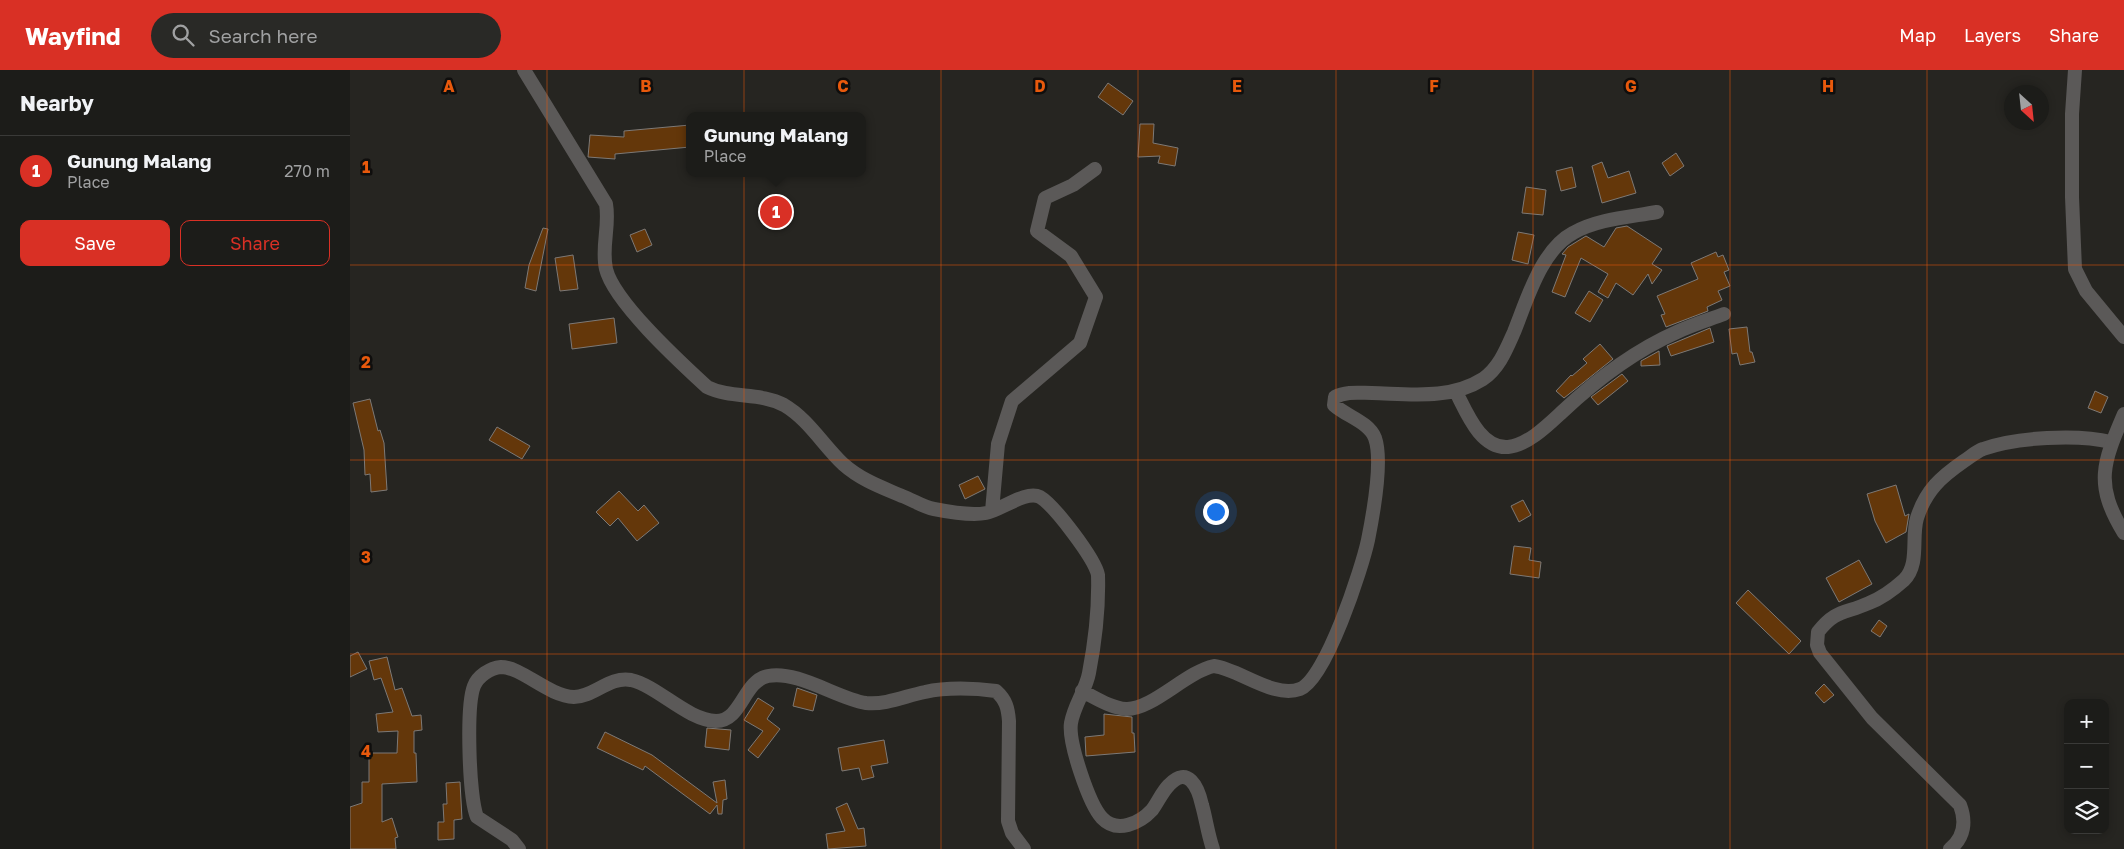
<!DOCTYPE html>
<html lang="en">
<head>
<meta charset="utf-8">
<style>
  body { margin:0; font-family:"Golos Text",sans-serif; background:#292926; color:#f1f3f6 }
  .controls { position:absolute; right:15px; bottom:15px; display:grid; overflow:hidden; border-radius:10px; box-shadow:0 2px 8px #0003 }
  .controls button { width:45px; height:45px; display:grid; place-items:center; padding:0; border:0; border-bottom:1px solid #3a3a38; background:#1c1c19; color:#f1f3f6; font:25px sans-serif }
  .compass { position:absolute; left:1654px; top:15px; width:45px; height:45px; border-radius:50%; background:#1c1c19; box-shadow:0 2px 8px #0003; rotate:153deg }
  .you { position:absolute; left:865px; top:441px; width:18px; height:18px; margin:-12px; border:4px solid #fff; border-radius:50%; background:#1a73e8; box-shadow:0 0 0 8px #1a73e833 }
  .badge { display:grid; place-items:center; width:32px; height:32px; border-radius:50%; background:#d93025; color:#fff; font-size:16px; font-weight:700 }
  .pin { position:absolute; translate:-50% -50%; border:2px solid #fff; box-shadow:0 1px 5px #0006 }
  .popup { position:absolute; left:336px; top:42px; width:180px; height:65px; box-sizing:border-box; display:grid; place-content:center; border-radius:10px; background:#1c1c19; filter:drop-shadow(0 1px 4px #0005); font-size:16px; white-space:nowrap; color:#a0a1a2 }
  .popup b { font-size:19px; color:#f1f3f6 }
  .popup::after { content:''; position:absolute; left:50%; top:100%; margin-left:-10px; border:10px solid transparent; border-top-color:#1c1c19 }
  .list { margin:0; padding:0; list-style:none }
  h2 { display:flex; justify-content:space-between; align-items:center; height:65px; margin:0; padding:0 20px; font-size:21px }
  h2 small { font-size:16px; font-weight:400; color:#a0a1a2 }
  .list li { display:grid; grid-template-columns:32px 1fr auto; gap:15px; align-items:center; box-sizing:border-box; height:70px; padding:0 20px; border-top:1px solid #3a3a38 }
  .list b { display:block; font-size:19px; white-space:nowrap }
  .list p { margin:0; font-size:16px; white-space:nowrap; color:#a0a1a2 }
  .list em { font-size:16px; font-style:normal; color:#a0a1a2 }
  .actions { display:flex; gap:10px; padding:15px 20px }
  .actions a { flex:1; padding:11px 0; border:1px solid #d93025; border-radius:10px; text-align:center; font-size:18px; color:#d93025 }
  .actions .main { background:#d93025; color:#fff }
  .icon { flex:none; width:28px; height:28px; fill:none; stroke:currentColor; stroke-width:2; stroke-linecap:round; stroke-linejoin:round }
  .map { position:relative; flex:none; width:1774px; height:779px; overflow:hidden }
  header { display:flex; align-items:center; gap:30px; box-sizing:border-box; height:70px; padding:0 25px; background:#d93025; color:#fff }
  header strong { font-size:24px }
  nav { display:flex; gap:28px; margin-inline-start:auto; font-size:18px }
  .search { width:350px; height:45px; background:#292926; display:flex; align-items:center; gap:12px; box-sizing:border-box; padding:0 18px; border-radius:28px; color:#a0a1a2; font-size:19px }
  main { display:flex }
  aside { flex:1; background:#1c1c19 }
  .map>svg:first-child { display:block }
  .building { fill:#64370a; stroke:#7d7976 }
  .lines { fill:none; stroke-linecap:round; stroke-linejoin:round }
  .minor { stroke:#5b5958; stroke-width:14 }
  .tertiary { stroke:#5b5958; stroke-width:14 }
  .grid { fill:none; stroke:#e8590c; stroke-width:1; stroke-opacity:0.55 }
  .grid-label { font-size:16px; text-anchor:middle; font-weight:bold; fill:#e8590c; stroke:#0f0e0d; stroke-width:5; stroke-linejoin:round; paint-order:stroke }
</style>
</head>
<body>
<header>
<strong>Wayfind</strong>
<div class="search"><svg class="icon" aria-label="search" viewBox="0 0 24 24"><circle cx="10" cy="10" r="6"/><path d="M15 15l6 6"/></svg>Search here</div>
<nav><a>Map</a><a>Layers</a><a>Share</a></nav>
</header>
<main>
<aside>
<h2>Nearby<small></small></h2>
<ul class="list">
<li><span class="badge">1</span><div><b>Gunung Malang</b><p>Place</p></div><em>270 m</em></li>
</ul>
<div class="actions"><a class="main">Save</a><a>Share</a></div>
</aside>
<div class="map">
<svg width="1774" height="779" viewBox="0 0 1774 779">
  <rect width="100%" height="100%" fill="#262521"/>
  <!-- building -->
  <path class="building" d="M758,13L783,31L773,45L748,27Z
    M790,54H804L803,73L828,78L825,96L808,93L810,86L788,87Z
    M340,55V77L265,84V89L238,87L240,65L274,67V61Z
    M1326,83L1334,96L1320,106L1312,93Z
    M1252,92L1258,108L1279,101L1286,123L1252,133L1242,96Z
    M1222,97L1226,117L1211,121L1206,101Z
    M1176,117L1196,120L1193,145L1172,143Z
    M1277,156L1312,179L1302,194L1312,200L1302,214L1298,204L1283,225L1266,213L1258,228L1248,222L1258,204L1231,188L1215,227L1202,222L1216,185L1212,184L1218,177L1236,166L1254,177L1266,158Z
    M193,158L198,159L186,221L175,218L179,195Z
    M295,159L302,175L287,182L280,165Z
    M1168,162L1184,165L1178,194L1162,190Z
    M1366,182L1368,187L1373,185L1379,200L1374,202L1380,216L1368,221L1372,230L1357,237L1358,241L1316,257L1311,245L1315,244L1307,226L1348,209L1341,193Z
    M223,185L228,219L210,221L205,188Z
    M1239,221L1253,230L1240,252L1225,243Z
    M264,248L267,273L222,279L219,254Z
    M1397,257L1400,282H1402L1405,292L1390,295L1387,283L1382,284L1379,259Z
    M1360,258L1364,272L1321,286L1317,276Z
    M1250,274L1263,289L1214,328L1206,321L1221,305L1222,306L1237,293L1233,289Z
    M1309,281L1310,295L1291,296V291Z
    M1272,304L1278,311L1248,335L1241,327Z
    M1745,321L1758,327L1751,343L1738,338Z
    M20,329L28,361L30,360L34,373L37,420L21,422L20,404L15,405L14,380L3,333Z
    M147,357L180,376L172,389L139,370Z
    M628,406L635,419L615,429L609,415Z
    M1546,415L1555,446L1559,444L1556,462L1536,473L1525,451L1517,424Z
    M269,421L288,441L294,435L309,453L287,471L268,448L260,456L246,442Z
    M1173,430L1181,445L1169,452L1161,436Z
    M1164,476L1181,478L1179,490L1191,492L1189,508L1160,504Z
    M1509,490L1522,514L1489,532L1476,508Z
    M1398,520L1451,571L1439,584L1386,533Z
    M1529,550L1537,556L1530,567L1521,561Z
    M8,582L17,599L0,607V586Z
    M37,587L45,620L52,618L62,646L71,645L72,660L64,661V683H66L67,712L32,714V752L42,748L48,767L45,768L46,779H0V737L12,733V712H19V683H47L48,661L28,662L26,644L43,642L31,608L24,610L19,591Z
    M1474,614L1484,625L1474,633L1465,623Z
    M447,618L467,625L463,641L443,636Z
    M408,628L424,638L417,649L430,659L408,688L398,680L413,661L394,650Z
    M754,644L782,647V663H784L785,682L736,686L735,667L754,665Z
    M357,658L381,660L379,680L355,677Z
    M255,662L302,685L367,733L363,712L375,710L377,729L373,730L372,744H368L367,735L360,744L295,696L293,700L247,678Z
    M534,670L538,693L521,696L524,707L512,710L509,698L492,701L488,678Z
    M110,712L112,749L104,750V769L88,770V752H94L93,734H97L96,713Z
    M497,733L508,759L514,758L516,776L478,779L476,764L495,761L486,738Z"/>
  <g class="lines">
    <!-- minor -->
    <path class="minor" d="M174,0L256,134C260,156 251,177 256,199C264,232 331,293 357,317C381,329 410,322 434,335C458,349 473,375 493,394C511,410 531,417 552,426C563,430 573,437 584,439C599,442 621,446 636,443C651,440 676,420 690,427C704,435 745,489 748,505C749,537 745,572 739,603C736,620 724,635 721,653C718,672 739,734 752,748C767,764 790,753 802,740C808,732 812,722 819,715C838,695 848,717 852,735C856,749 858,765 863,779
      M1106,322C1116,341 1130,379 1158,377C1178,375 1198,355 1212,342C1246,310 1284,281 1327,262C1342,255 1358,250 1374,244
      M642,441L648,374L662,331L730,273L746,227L721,186L687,161L695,128L723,115L745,99
      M732,621C746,628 761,638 776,639C802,640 836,602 864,596C889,599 924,629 950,619C976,609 1012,498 1018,470C1023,445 1033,391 1025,368C1019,352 996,346 984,335L985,327C996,321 1010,323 1022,323C1060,324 1100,330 1133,309C1149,298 1156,280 1164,262C1177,230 1191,180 1223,163C1247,149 1280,147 1307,142
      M169,779L162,770L127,747C119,728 116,636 124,616C128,606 140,598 151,597C172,597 198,626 224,627C244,627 259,606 281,610C308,616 337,650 366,651C392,651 393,611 418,606C448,600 488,629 516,633C537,635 555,626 575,622C596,617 625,618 646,621C656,630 658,638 659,651L658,751L662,763L674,779
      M1600,779C1615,767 1616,751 1610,735L1522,648L1470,583L1467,575L1468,562C1486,539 1495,544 1519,533C1532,528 1544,519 1554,510C1570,494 1561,468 1567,448C1576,420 1591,407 1614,391C1620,387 1627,381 1633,379C1666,367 1728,364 1761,372"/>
    <!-- tertiary -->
    <path class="tertiary" d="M1725,0L1722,44V127L1725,199L1736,221L1774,267
      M1774,344C1753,393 1744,414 1774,463"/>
  </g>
  <!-- grid -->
  <path class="grid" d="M197,0V779M394,0V779M591,0V779M788,0V779M986,0V779M1183,0V779M1380,0V779M1577,0V779M0,195H1774M0,390H1774M0,584H1774"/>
  <g class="grid-label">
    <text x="99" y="22">A</text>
    <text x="296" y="22">B</text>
    <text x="493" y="22">C</text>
    <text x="690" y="22">D</text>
    <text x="887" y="22">E</text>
    <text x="1084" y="22">F</text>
    <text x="1281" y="22">G</text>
    <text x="1478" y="22">H</text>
    <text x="16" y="103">1</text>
    <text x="16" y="298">2</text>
    <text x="16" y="493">3</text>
    <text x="16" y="687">4</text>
  </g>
</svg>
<div class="controls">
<button>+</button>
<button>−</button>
<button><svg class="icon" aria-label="layers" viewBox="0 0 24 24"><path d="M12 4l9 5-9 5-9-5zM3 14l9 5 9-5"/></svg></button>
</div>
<svg class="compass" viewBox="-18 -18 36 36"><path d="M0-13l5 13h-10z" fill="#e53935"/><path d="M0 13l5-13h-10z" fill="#a0a1a2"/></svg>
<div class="you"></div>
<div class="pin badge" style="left:426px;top:142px">1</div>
<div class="popup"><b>Gunung Malang</b>Place</div>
</div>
</main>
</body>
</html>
